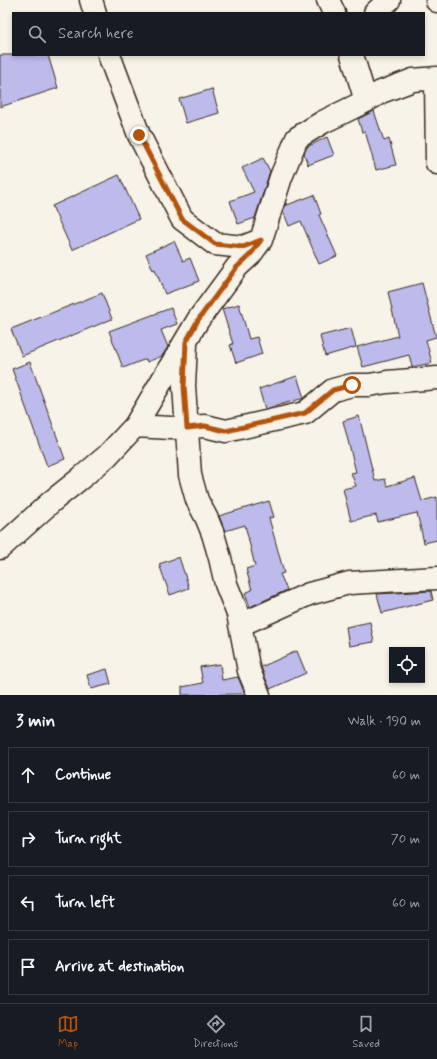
<!DOCTYPE html>
<html lang="en">
<head>
<meta charset="utf-8">
<style>
  body { margin:0; font-family:Mynerve,sans-serif; background:#20242c; color:#f1f3f6 }
  .controls { position:absolute; right:12px; bottom:12px; display:grid; overflow:hidden; border-radius:0px; box-shadow:0 2px 6px #0003 }
  .controls button { width:36px; height:36px; display:grid; place-items:center; padding:0; border:0; border-bottom:1px solid #363941; background:#171b24; color:#f1f3f6; font:20px sans-serif }
  .stop { position:absolute; width:12px; height:12px; margin:-9px; border:3px solid #b45309; border-radius:50%; background:#fff }
  .stop.end { background:#b45309; border-color:#fff; box-shadow:0 1px 4px #0008 }
  .list { margin:0; padding:0; list-style:none }
  h2 { display:flex; justify-content:space-between; align-items:center; height:52px; margin:0; padding:0 16px; font-size:17px }
  h2 small { font-size:13px; font-weight:400; color:#9ea1a6 }
  .list li { display:grid; grid-template-columns:26px 1fr auto; gap:12px; align-items:center; box-sizing:border-box; height:56px; margin:0 8px 8px; padding:0 8px; border:1px solid #363941; border-radius:0px }
  .list b { display:block; font-size:15px; white-space:nowrap }
  .list em { font-size:13px; font-style:normal; color:#9ea1a6 }
  .icon { flex:none; width:22px; height:22px; fill:none; stroke:currentColor; stroke-width:2; stroke-linecap:round; stroke-linejoin:round }
  .map { position:relative; flex:none; width:437px; height:695px; overflow:hidden }
  .search { position:absolute; background:#171b24; box-shadow:0 2px 6px #0003; left:12px; right:12px; top:12px; height:44px; display:flex; align-items:center; gap:10px; box-sizing:border-box; padding:0 14px; border-radius:0px; color:#9ea1a6; font-size:15px }
  .sheet { height:308px; background:#171b24 }
  nav { display:flex; justify-content:space-around; align-items:center; box-sizing:border-box; height:56px; border-top:1px solid #363941; background:#171b24; font-size:11px; color:#9ea1a6 }
  nav a { display:grid; justify-items:center; gap:2px }
  nav .on { color:#b45309 }
  .map>svg:first-child { display:block }
  .building { fill:#bcbbec; stroke:#3b2a1e }
  .lines { fill:none; stroke-linecap:round; stroke-linejoin:round }
  .minor-casing { stroke:#3b2a1e; stroke-width:25 }
  .minor { stroke:#f7f3e8; stroke-width:22 }
  .route { stroke:#b45309; stroke-width:5 }
</style>
</head>
<body>
<div class="map">
<svg width="437" height="695" viewBox="0 0 437 695">
  <rect width="100%" height="100%" fill="#f7f3e8"/>
  <filter id="ink" filterUnits="userSpaceOnUse"><feTurbulence type="fractalNoise" baseFrequency=".025" numOctaves="2"/><feDisplacementMap in="SourceGraphic" scale="8" xChannelSelector="R" yChannelSelector="G"/><feConvolveMatrix kernelMatrix="1 2 1 2 8 2 1 2 1" color-interpolation-filters="sRGB"/></filter>
  <g filter="url(#ink)">
    <!-- building -->
    <path class="building" d="M0,55H48L58,88L0,107Z
      M212,89L219,113L186,123L179,99Z
      M374,111L384,141L389,139L396,165L376,170L365,131L362,132L358,119Z
      M327,137L334,155L308,165L304,154L307,147Z
      M263,158L270,171L255,218L238,224L230,201L254,192L242,168Z
      M119,175L139,219L72,250L52,206Z
      M314,195L321,214L319,215L337,256L319,264L301,221L289,226L283,211L286,203L287,205Z
      M174,241L183,261L190,258L199,281L165,294L155,269L153,270L146,254Z
      M422,283L436,337L426,340L432,363L412,367L409,355L363,367L357,347L398,336L388,292Z
      M102,293L112,319L22,356L11,329Z
      M239,304L249,339L257,337L262,354L236,363L230,345L233,344L222,309Z
      M171,308L177,324L161,330L168,347L162,356L147,362L146,359L123,368L109,331Z
      M351,328L356,347L325,356L320,336Z
      M30,362L65,459L47,466L12,369Z
      M297,376L304,398L265,409L259,389Z
      M359,416L375,481L385,479L387,486L415,478L422,501L437,497V540L424,543L417,513L378,522L376,515L351,521L343,489L356,486L351,473L356,472L343,421Z
      M269,501L274,517L269,518L284,573L280,574L287,590L250,607L245,593L252,590L246,569L255,566L245,525L225,531L219,516Z
      M179,557L189,588L170,595L159,564Z
      M431,591L433,600L382,613L377,594Z
      M370,622L374,642L349,646L346,627Z
      M297,651L306,673L270,689L261,667Z
      M220,664L222,680L238,677L245,694L182,695V687L203,683L200,667Z
      M107,669L111,684L91,689L87,675Z"/>
    <g class="lines">
      <!-- minor casing -->
      <g class="minor-casing">
        <path id="minor" d="M91,0L95,13
          M328,0L334,13
          M437,0V1
          M375,13L389,0
          M109,55L139,135L182,219L215,244L243,247L261,240
          M352,55L366,101
          M436,78L437,163
          M186,344L184,386L190,475L197,500L207,519L213,534L220,558L226,584L238,614L249,671L259,695
          M135,426L171,428L205,426L226,431L305,413L333,390L352,385H369L387,382L437,378
          M0,548L51,502L81,478L107,456L135,426L198,320L237,267L250,255L261,240L281,177L297,138L323,122L366,101L381,92L413,80L437,78
          M240,625L309,594L349,583L437,578"/>
      </g>
      <!-- minor -->
      <use href="#minor" class="minor"/>
    </g>
  </g>
  <g class="lines" filter="url(#ink)">
    <!-- route -->
    <path class="route" d="M139,135L182,219L215,244L243,247L261,240L250,255L237,267L198,320L186,342L184,386L187,428L205,426L226,431L305,413L333,390L352,385"/>
  </g>
</svg>
<div class="controls">
<button><svg class="icon" aria-label="locate" viewBox="0 0 24 24"><circle cx="12" cy="12" r="6"/><path d="M12 2v4M12 18v4M2 12h4M18 12h4"/></svg></button>
</div>
<div class="stop" style="left:352px;top:385px"></div>
<div class="stop end" style="left:139px;top:135px"></div>
<div class="search"><svg class="icon" aria-label="search" viewBox="0 0 24 24"><circle cx="10" cy="10" r="6"/><path d="M15 15l6 6"/></svg>Search here</div>
</div>
<section class="sheet">
<h2>3 min<small>Walk · 190 m</small></h2>
<ul class="list">
<li><svg class="icon" aria-label="ahead" viewBox="0 0 24 24"><path d="M12 20V5M6 11l6-6 6 6"/></svg><div><b>Continue</b></div><em>60 m</em></li>
<li><svg class="icon" aria-label="right" viewBox="0 0 24 24"><path d="M7 20v-9h11M14 6l5 5-5 5"/></svg><div><b>Turn right</b></div><em>70 m</em></li>
<li><svg class="icon" aria-label="left" viewBox="0 0 24 24"><path d="M17 20v-9H6M10 6l-5 5 5 5"/></svg><div><b>Turn left</b></div><em>60 m</em></li>
<li><svg class="icon" aria-label="arrive" viewBox="0 0 24 24"><path d="M6 21V4h12l-3 4 3 4H6"/></svg><div><b>Arrive at destination</b></div></li>
</ul>
</section>
<nav>
<a class="on"><svg class="icon" aria-label="map" viewBox="0 0 24 24"><path d="M3 6l6-2 6 2 6-2v14l-6 2-6-2-6 2zM9 4v14M15 6v14"/></svg>Map</a>
<a><svg class="icon" aria-label="directions" viewBox="0 0 24 24"><path d="M12 3l9 9-9 9-9-9zM9 14v-3h6M13 9l2 2-2 2"/></svg>Directions</a>
<a><svg class="icon" aria-label="saved" viewBox="0 0 24 24"><path d="M7 4h10v16l-5-4-5 4z"/></svg>Saved</a>
</nav>
</body>
</html>
